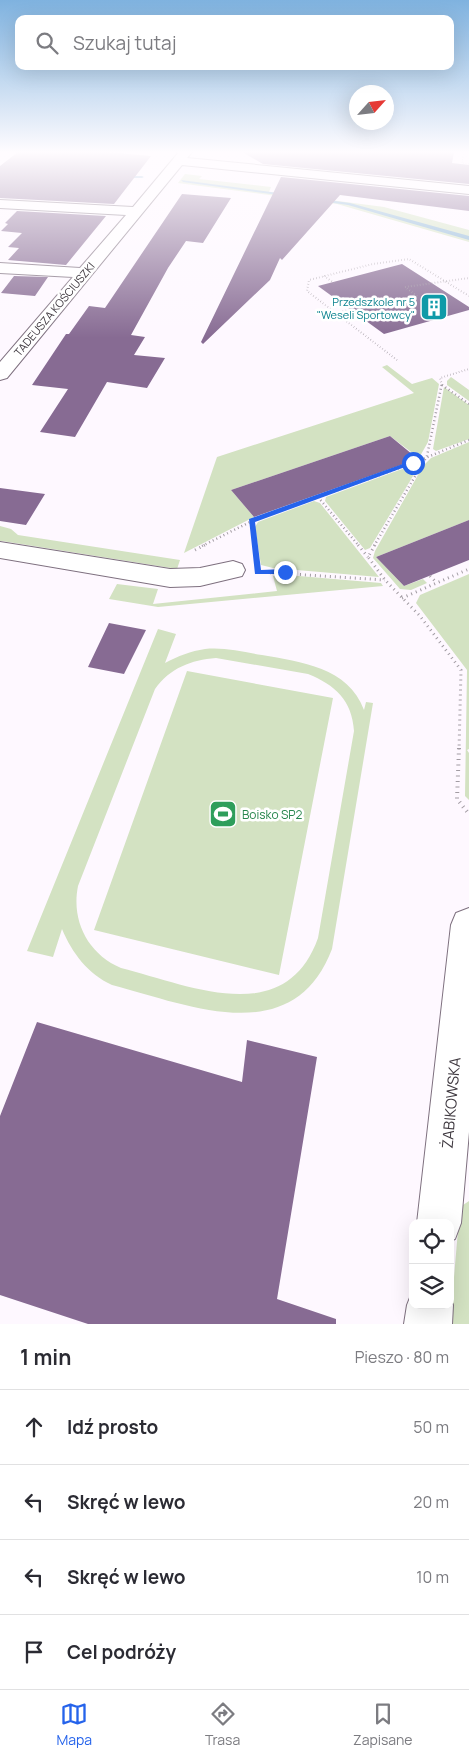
<!DOCTYPE html>
<html lang="pl">
<head>
<meta charset="utf-8">
<style>
  body { margin:0; font-family:Manrope,sans-serif; background:#f7f7f7; color:#2b2b33 }
  .controls { position:absolute; right:15px; bottom:15px; display:grid; overflow:hidden; border-radius:10px; box-shadow:0 5px 20px #0002 }
  .controls button { width:45px; height:45px; display:grid; place-items:center; padding:0; border:0; border-bottom:1px solid #e1e1e2; background:#fff; color:#2b2b33; font:25px sans-serif }
  .compass { position:absolute; left:349px; top:85px; width:45px; height:45px; border-radius:50%; background:#fff; box-shadow:0 5px 20px #0002; rotate:63deg }
  .stop { position:absolute; width:15px; height:15px; margin:-11px; border:4px solid #2563eb; border-radius:50%; background:#fff }
  .stop.end { background:#2563eb; border-color:#fff; box-shadow:0 1px 5px #0008 }
  .list { margin:0; padding:0; list-style:none }
  h2 { display:flex; justify-content:space-between; align-items:center; height:65px; margin:0; padding:0 20px; font-size:21px }
  h2 small { font-size:16px; font-weight:400; color:#7c7c81 }
  .list li { display:grid; grid-template-columns:32px 1fr auto; gap:15px; align-items:center; box-sizing:border-box; height:75px; padding:0 20px; border-top:1px solid #e1e1e2 }
  .list b { display:block; font-size:19px; white-space:nowrap }
  .list em { font-size:16px; font-style:normal; color:#7c7c81 }
  .icon { flex:none; width:28px; height:28px; fill:none; stroke:currentColor; stroke-width:2; stroke-linecap:round; stroke-linejoin:round }
  .map { position:relative; flex:none; width:469px; height:1324px; overflow:hidden }
  .search { position:absolute; background:#fff; box-shadow:0 5px 20px #0002; left:15px; right:15px; top:15px; height:55px; display:flex; align-items:center; gap:12px; box-sizing:border-box; padding:0 18px; border-radius:10px; color:#7c7c81; font-size:19px }
  .sheet { height:365px; background:#fff }
  nav { display:flex; justify-content:space-around; align-items:center; box-sizing:border-box; height:70px; border-top:1px solid #e1e1e2; background:#fff; font-size:14px; color:#7c7c81 }
  nav a { display:grid; justify-items:center; gap:2px }
  nav .on { color:#2563eb }
  .map>svg:first-child { display:block }
  .green { fill:#d3e2c2; fill-rule:evenodd }
  .lines { fill:none; stroke-linecap:round; stroke-linejoin:round }
  .stream { fill:#82afd2; fill-rule:evenodd }
  .building { fill:#876b93 }
  .minor-casing { stroke:#7e707f; stroke-width:2 }
  .path-far4 { stroke:#a29ca3; stroke-width:1; stroke-dasharray:0.5 2; stroke-linecap:butt }
  .path-far3 { stroke:#a29ca3; stroke-width:2; stroke-dasharray:0.5 2.5; stroke-linecap:butt }
  .path-far2 { stroke:#a29ca3; stroke-width:2.5; stroke-dasharray:1 3; stroke-linecap:butt }
  .path-far1 { stroke:#a29ca3; stroke-width:3; stroke-dasharray:1 4; stroke-linecap:butt }
  .path { stroke:#a29ca3; stroke-width:4; stroke-dasharray:1 4.5; stroke-linecap:butt }
  .minor { fill:#fff; fill-rule:evenodd }
  .route { fill:#2563eb }
  .labels { text-anchor:middle; dominant-baseline:central; stroke-width:5; stroke-linejoin:round; paint-order:stroke }
  .far-culture-label { font-size:11px; fill:#0d838f; stroke:#fff; text-anchor:end }
  .far-street-label { font-size:11px; fill:#403a41; stroke:#fff }
  .leisure-label { font-size:12px; fill:#27864d; stroke:#fff; text-anchor:start }
  .near-street-label { font-size:15px; fill:#403a41; stroke:#fff }
</style>
</head>
<body>
<div class="map">
<svg width="469" height="1324" viewBox="0 0 469 1324">
  <rect width="100%" height="100%" fill="#fef8ff"/>
  <!-- green -->
  <path class="green" d="M185,174L202,176L199,179L271,187L269,192L384,207L469,230V242L337,204L178,183Z
    M387,365L412,384L432,378L439,384L428,442L419,458L390,436L231,490L254,517L184,553L217,457L414,393L382,367Z
    M451,377L469,390V401L447,385V381Z
    M444,387L469,405V439L436,451L433,449Z
    M469,442V520L376,557L404,586L423,579L427,583L411,590L400,589L373,558L375,551L423,466L431,458Z
    M413,465L419,466L370,548L365,550L325,501L326,497Z
    M314,501L320,503L379,577L273,568L261,565L255,527L258,522Z
    M0,526L11,529L18,535L180,560L177,569L2,541H0Z
    M469,574V749L467,750L469,753V800L465,796L467,670L416,603L420,595Z
    M287,575L381,583L383,586L158,607L109,599L117,584L158,589L153,604L277,591L273,576Z
    M158,629L176,634L165,663C178,656 191,651 205,649C224,647 243,652 262,655C301,662 348,667 364,710L366,702L373,703L332,949C293,1051 189,1005 112,985C88,974 72,953 62,929L53,957L27,951ZM216,658L308,674C335,685 352,700 354,731L318,938C285,1030 189,985 121,968C88,954 71,921 78,886L155,689C170,668 191,660 216,658Z
    M187,671L333,698L279,975L94,930Z
    M469,1201V1324H450L460,1207Z"/>
  <g class="lines">
    <!-- stream -->
    <path class="stream" d="M122,176H142L144,177L142,178H120Z
      M181,180L286,194L288,195L286,196L183,182Z
      M320,199L350,203L469,236V240L348,205L320,201Z"/>
  </g>
  <!-- building -->
  <path class="building" d="M18,152H108L151,156L114,204L0,198V166Z
    M242,152H454L452,163L469,165V184L263,164Z
    M281,177L469,196V211L340,195L282,260L280,258L270,280L203,344L201,342Z
    M182,194L231,198L203,243L186,241L168,268L131,335L145,337L134,355L165,358L147,388L107,382L75,437L40,432L68,389L32,385L66,334H69L89,306L105,308Z
    M17,211L106,216L66,265L8,260L19,248L8,247L22,233L1,231L8,224L5,223Z
    M402,264L469,307V310L384,334L318,286Z
    M14,276L48,277L35,296L1,293Z
    M390,436L418,459L254,517L231,490Z
    M0,488L45,494L26,525L0,521Z
    M469,520V560L404,586L376,557Z
    M109,623L146,630L124,674L88,667Z
    M37,1022L242,1082L247,1040L317,1057L277,1299L336,1319V1324H88L0,1295V1116Z"/>
  <g class="lines">
    <!-- minor casing -->
    <g class="minor-casing">
      <path id="minor" d="M179,152H192L187,158L469,186V194L182,165L7,378L0,380V362L73,277L0,273V263L80,268L126,215L0,208V200L133,207Z
        M0,542L170,569L200,568L233,561L242,564L245,570L242,576L200,586L170,587L0,558Z
        M469,908V1132L461,1223L455,1239L450,1241V1223H417L451,925L456,913Z
        M413,1290V1305H450V1297L453,1305L452,1324H404L407,1305Z"/>
    </g>
    <!-- path-far4 -->
    <path class="path-far4" d="M396,152L402,156
      M464,152L462,163L469,164
      M400,163L404,152"/>
    <!-- path-far3 -->
    <path class="path-far3" d="M324,276L334,283
      M417,296L405,287L469,278
      M337,313L349,310
      M397,360L307,291L309,280L373,264L409,259L469,296
      M442,385L440,378L469,369"/>
    <!-- path-far2 -->
    <path class="path-far2" d="M442,385L469,404
      M318,497L359,546
      M202,546L252,521
      M255,546L252,521L413,463L469,440
      M374,546L427,456L442,383"/>
    <!-- path-far1 -->
    <path class="path-far1" d="M255,545L256,555
      M358,545L368,557
      M375,545L368,557L385,580L420,616L461,670L459,750
      M195,550L205,545
      M260,572L385,580
      M430,576L437,583
      M402,598L469,569"/>
    <!-- path -->
    <path class="path" d="M459,748L457,799L469,814"/>
    <!-- minor -->
    <use href="#minor" class="minor"/>
  </g>
  <!-- sky -->
  <linearGradient id="sky" x2="0" y2="1"><stop stop-color="#7fb2df"/><stop offset="0.45" stop-color="#fffcff"/><stop offset="1" stop-color="#fffcff" stop-opacity="0"/></linearGradient>
  <rect width="469" height="338" fill="url(#sky)"/>
  <!-- route -->
  <path class="route" d="M411,461L416,463L255,522L261,570L285,569L289,572L285,574H255L249,519Z"/>
  <!-- icons -->
  <defs>
    <g id="building-square" transform="scale(1.4375)"><rect x="-9" y="-9" width="18" height="18" rx="4" fill="#0f9aa8" stroke="#fff"/><path d="M-4-6H4V6H1V3H-1V6H-4ZM-2.5-4.3h1.7v1.8h-1.7ZM.8-4.3h1.7v1.8H.8ZM-2.5-1h1.7V.8h-1.7ZM.8-1h1.7V.8H.8Z" fill="#fff"/></g>
    <g id="stadium-square" transform="scale(1.4375)"><rect x="-9" y="-9" width="18" height="18" rx="4" fill="#2e9e5b" stroke="#fff"/><path d="M0-5a6.5 5 0 1 0 0 10a6.5 5 0 1 0 0-10ZM-3.5-1.8h7v3.6h-7Z" fill="#fff"/></g>
  </defs>
  <g fill-rule="evenodd">
    <use href="#building-square" x="434" y="307"/>
    <use href="#stadium-square" x="223" y="814"/>
  </g>
  <g class="labels">
    <!-- far-culture labels -->
    <g class="far-culture-label">
      <text x="415" y="301">Przedszkole nr 5<tspan x="415" dy="13">"Weseli Sportowcy"</tspan></text>
    </g>
    <!-- far-street labels -->
    <g class="far-street-label">
      <text transform="translate(54 309) rotate(-50)">TADEUSZA KOŚCIUSZKI</text>
    </g>
    <!-- leisure labels -->
    <g class="leisure-label">
      <text x="242" y="814">Boisko SP2</text>
    </g>
    <!-- near-street labels -->
    <g class="near-street-label">
      <text transform="translate(451 1103) rotate(-85)">ŻABIKOWSKA</text>
    </g>
  </g>
</svg>
<div class="controls">
<button><svg class="icon" aria-label="locate" viewBox="0 0 24 24"><circle cx="12" cy="12" r="6"/><path d="M12 2v4M12 18v4M2 12h4M18 12h4"/></svg></button>
<button><svg class="icon" aria-label="layers" viewBox="0 0 24 24"><path d="M12 4l9 5-9 5-9-5zM3 14l9 5 9-5"/></svg></button>
</div>
<svg class="compass" viewBox="-18 -18 36 36"><path d="M0-13l5 13h-10z" fill="#e53935"/><path d="M0 13l5-13h-10z" fill="#7c7c81"/></svg>
<div class="stop" style="left:413px;top:463px"></div>
<div class="stop end" style="left:285px;top:572px"></div>
<div class="search"><svg class="icon" aria-label="search" viewBox="0 0 24 24"><circle cx="10" cy="10" r="6"/><path d="M15 15l6 6"/></svg>Szukaj tutaj</div>
</div>
<section class="sheet">
<h2>1 min<small>Pieszo · 80 m</small></h2>
<ul class="list">
<li><svg class="icon" aria-label="ahead" viewBox="0 0 24 24"><path d="M12 20V5M6 11l6-6 6 6"/></svg><div><b>Idź prosto</b></div><em>50 m</em></li>
<li><svg class="icon" aria-label="left" viewBox="0 0 24 24"><path d="M17 20v-9H6M10 6l-5 5 5 5"/></svg><div><b>Skręć w lewo</b></div><em>20 m</em></li>
<li><svg class="icon" aria-label="left" viewBox="0 0 24 24"><path d="M17 20v-9H6M10 6l-5 5 5 5"/></svg><div><b>Skręć w lewo</b></div><em>10 m</em></li>
<li><svg class="icon" aria-label="arrive" viewBox="0 0 24 24"><path d="M6 21V4h12l-3 4 3 4H6"/></svg><div><b>Cel podróży</b></div></li>
</ul>
</section>
<nav>
<a class="on"><svg class="icon" aria-label="map" viewBox="0 0 24 24"><path d="M3 6l6-2 6 2 6-2v14l-6 2-6-2-6 2zM9 4v14M15 6v14"/></svg>Mapa</a>
<a><svg class="icon" aria-label="directions" viewBox="0 0 24 24"><path d="M12 3l9 9-9 9-9-9zM9 14v-3h6M13 9l2 2-2 2"/></svg>Trasa</a>
<a><svg class="icon" aria-label="saved" viewBox="0 0 24 24"><path d="M7 4h10v16l-5-4-5 4z"/></svg>Zapisane</a>
</nav>
</body>
</html>
